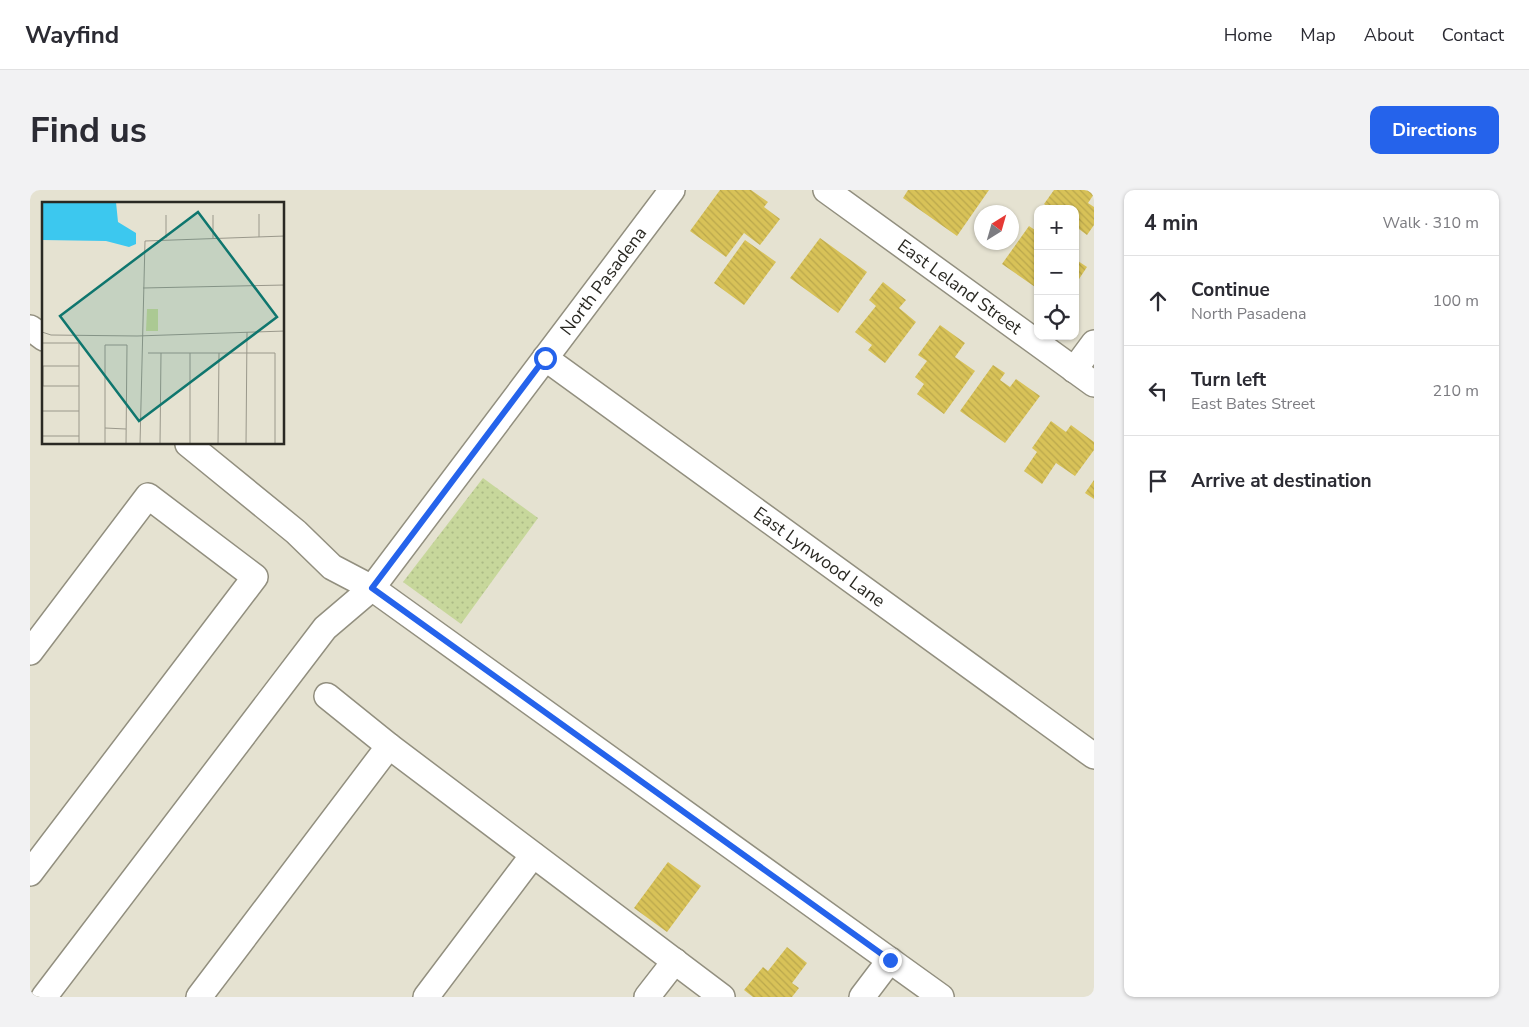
<!DOCTYPE html>
<html lang="en">
<head>
<meta charset="utf-8">
<style>
  body { margin:0; font-family:"Nunito Sans",sans-serif; background:#f2f2f3; color:#2b2b33 }
  .controls { position:absolute; right:15px; top:15px; display:grid; overflow:hidden; border-radius:10px; box-shadow:0 1px 4px #0004 }
  .controls button { width:45px; height:45px; display:grid; place-items:center; padding:0; border:0; border-bottom:1px solid #e1e1e2; background:#fff; color:#2b2b33; font:25px sans-serif }
  .compass { position:absolute; left:944px; top:15px; width:45px; height:45px; border-radius:50%; background:#fff; box-shadow:0 1px 4px #0004; rotate:37deg }
  .stop { position:absolute; width:15px; height:15px; margin:-11px; border:4px solid #2563eb; border-radius:50%; background:#fff }
  .stop.end { background:#2563eb; border-color:#fff; box-shadow:0 1px 5px #0008 }
  .list { margin:0; padding:0; list-style:none }
  h2 { display:flex; justify-content:space-between; align-items:center; height:65px; margin:0; padding:0 20px; font-size:21px }
  h2 small { font-size:16px; font-weight:400; color:#7c7c81 }
  .list li { display:grid; grid-template-columns:32px 1fr auto; gap:15px; align-items:center; box-sizing:border-box; height:90px; padding:0 20px; border-top:1px solid #e1e1e2 }
  .list b { display:block; font-size:19px; white-space:nowrap }
  .list p { margin:0; font-size:16px; white-space:nowrap; color:#7c7c81 }
  .list em { font-size:16px; font-style:normal; color:#7c7c81 }
  .icon { flex:none; width:28px; height:28px; fill:none; stroke:currentColor; stroke-width:2; stroke-linecap:round; stroke-linejoin:round }
  .map { position:relative; flex:none; width:1064px; height:807px; overflow:hidden; border-radius:10px }
  header { display:flex; align-items:center; gap:30px; box-sizing:border-box; height:70px; padding:0 25px; background:#fff; border-bottom:1px solid #e1e1e2 }
  header strong { font-size:24px }
  nav { display:flex; gap:28px; margin-inline-start:auto; font-size:18px }
  .intro { display:flex; align-items:center; justify-content:space-between; box-sizing:border-box; height:120px; padding:0 30px }
  h1 { margin:0; font-size:35px }
  .button { padding:12px 22px; border-radius:10px; background:#2563eb; color:#fff; font-size:18px; font-weight:700 }
  main { display:flex; gap:30px; padding:0 30px }
  aside { flex:1; background:#fff; border-radius:10px; box-shadow:0 1px 4px #0004 }
  .map>svg:first-child { display:block }
  .grass { fill:url(#grass-dots) }
  .building { fill:url(#building-back-hatch) }
  .lines { fill:none; stroke-linecap:round; stroke-linejoin:round }
  .minor-casing { stroke:#928f7f; stroke-width:28 }
  .minor { stroke:#fff; stroke-width:25 }
  .route { stroke:#2563eb; stroke-width:6 }
  .labels { text-anchor:middle; dominant-baseline:central; stroke-width:4; stroke-linejoin:round; paint-order:stroke }
  .street-label { font-size:18px; fill:#2a2923; stroke:#fff }
  .inset-road { fill:none; stroke:#9a988b; stroke-width:1 }
  .view { fill:#0f766e; fill-opacity:0.15; stroke:#0f766e; stroke-width:2.5 }
  .inset-edge { fill:none; stroke:#2a2923; stroke-width:2.5 }
</style>
</head>
<body>
<header>
<strong>Wayfind</strong>
<nav><a>Home</a><a>Map</a><a>About</a><a>Contact</a></nav>
</header>
<div class="intro"><h1>Find us</h1><a class="button">Directions</a></div>
<main>
<div class="map">
<svg width="1064" height="807" viewBox="0 0 1064 807">
  <defs>
    <pattern id="grass-dots" width="8" height="8" patternUnits="userSpaceOnUse" patternTransform="scale(1.25)"><rect width="8" height="8" fill="#c7d79b"/><path d="M2 2h.1M6 6h.1" fill="none" stroke="#abb985" stroke-width="1.8" stroke-linecap="round"/></pattern>
    <pattern id="building-back-hatch" width="6" height="6" patternUnits="userSpaceOnUse" patternTransform="scale(1.25)"><rect width="6" height="6" fill="#d8c258"/><path d="M-1 5l2 2M0 0l6 6M5-1l2 2" fill="none" stroke="#baa74c"/></pattern>
  </defs>
  <rect width="100%" height="100%" fill="#e5e2d1"/>
  <!-- grass -->
  <path class="grass" d="M453,288L508,328L431,434L373,392Z"/>
  <!-- building -->
  <path class="building" d="M690,0H721L738,12L734,17L750,29L730,55L714,43L696,67L660,41Z
    M878,0H959L927,46L873,8Z
    M1024,0H1064V4L1058,13L1064,17V35L1057,45L1045,36V19H1021L1014,14Z
    M999,36L1008,42V99L972,74Z
    M790,48L837,82L808,123L760,88Z
    M715,50L746,72L714,115L684,93Z
    M1045,69L1057,77L1045,95Z
    M853,92L876,110L869,118L886,132L855,173L838,160L842,155L825,142L846,116L839,110Z
    M910,135L935,153L925,167L945,181L914,224L887,204L894,194L885,187L897,171L888,165Z
    M963,175L975,183L970,190L980,197L986,189L1010,206L975,253L930,221Z
    M1021,231L1036,242L1041,235L1064,252V260L1045,286L1026,273L1012,294L994,281L1007,262L1002,258Z
    M1064,290V309L1055,303Z
    M638,672L671,696L637,742L604,718Z
    M757,757L777,773L762,793L769,798L762,807H723L714,800L733,777L738,781Z"/>
  <g class="lines">
    <!-- minor casing -->
    <g class="minor-casing">
      <g id="minor">
        <path id="s1" d="M796,0L1064,194"/>
        <path d="M0,138L14,148"/>
        <path id="s2" d="M515,168L1064,566"/>
        <path d="M1044,180L1064,153"/>
        <path d="M158,254L266,342L302,377L342,398L911,807"/>
        <path d="M0,462L118,306L225,387L0,683"/>
        <path d="M297,506L359,556L692,807"/>
        <path id="s3" d="M14,807L295,438L342,398L642,0"/>
        <path d="M169,807L359,556"/>
        <path d="M396,807L503,665"/>
        <path d="M617,807L645,771"/>
        <path d="M832,807L860,770"/>
      </g>
    </g>
    <!-- minor -->
    <use href="#minor" class="minor"/>
  </g>
  <g class="lines">
    <!-- route -->
    <path class="route" d="M515,168L342,398L860,770"/>
  </g>
  <g class="labels">
    <!-- street labels -->
    <g class="street-label">
      <text stroke="none"><textPath href="#s3" startOffset="910">North Pasadena</textPath></text>
      <text stroke="none"><textPath href="#s1" startOffset="165">East Leland Street</textPath></text>
      <text stroke="none"><textPath href="#s2" startOffset="339">East Lynwood Lane</textPath></text>
    </g>
  </g>
  <!-- overview -->
  <g transform="translate(12 12)">
    <rect width="242" height="242" fill="#e5e2d1"/>
    <path d="M105,107H116V129H104Z" fill="#c7d79b"/>
    <path d="M0,0H74L76,20L94,31V42L87,45L64,39L0,38Z" fill="#3cc8ef"/>
    <path class="inset-road" d="M217,12V35M124,13V36M171,36V13M101,86L243,83M0,130L9,133L95,134L243,129M0,141H37V242M106,151H233V242M0,164H37M1,164V184M0,184H37M0,209H37M63,226L84,227M0,234H37M63,242V143H85L84,242M98,242L103,39L243,34M118,242L119,151M148,242V151M176,242L177,151M204,242L205,130"/>
    <path class="view" d="M156,10L235,115L97,219L18,114Z"/>
    <rect width="242" height="242" class="inset-edge"/>
  </g>
</svg>
<div class="controls">
<button>+</button>
<button>−</button>
<button><svg class="icon" aria-label="locate" viewBox="0 0 24 24"><circle cx="12" cy="12" r="6"/><path d="M12 2v4M12 18v4M2 12h4M18 12h4"/></svg></button>
</div>
<svg class="compass" viewBox="-18 -18 36 36"><path d="M0-13l5 13h-10z" fill="#e53935"/><path d="M0 13l5-13h-10z" fill="#7c7c81"/></svg>
<div class="stop" style="left:515px;top:168px"></div>
<div class="stop end" style="left:860px;top:770px"></div>
</div>
<aside>
<h2>4 min<small>Walk · 310 m</small></h2>
<ul class="list">
<li><svg class="icon" aria-label="ahead" viewBox="0 0 24 24"><path d="M12 20V5M6 11l6-6 6 6"/></svg><div><b>Continue</b><p>North Pasadena</p></div><em>100 m</em></li>
<li><svg class="icon" aria-label="left" viewBox="0 0 24 24"><path d="M17 20v-9H6M10 6l-5 5 5 5"/></svg><div><b>Turn left</b><p>East Bates Street</p></div><em>210 m</em></li>
<li><svg class="icon" aria-label="arrive" viewBox="0 0 24 24"><path d="M6 21V4h12l-3 4 3 4H6"/></svg><div><b>Arrive at destination</b></div></li>
</ul>
</aside>
</main>
</body>
</html>
